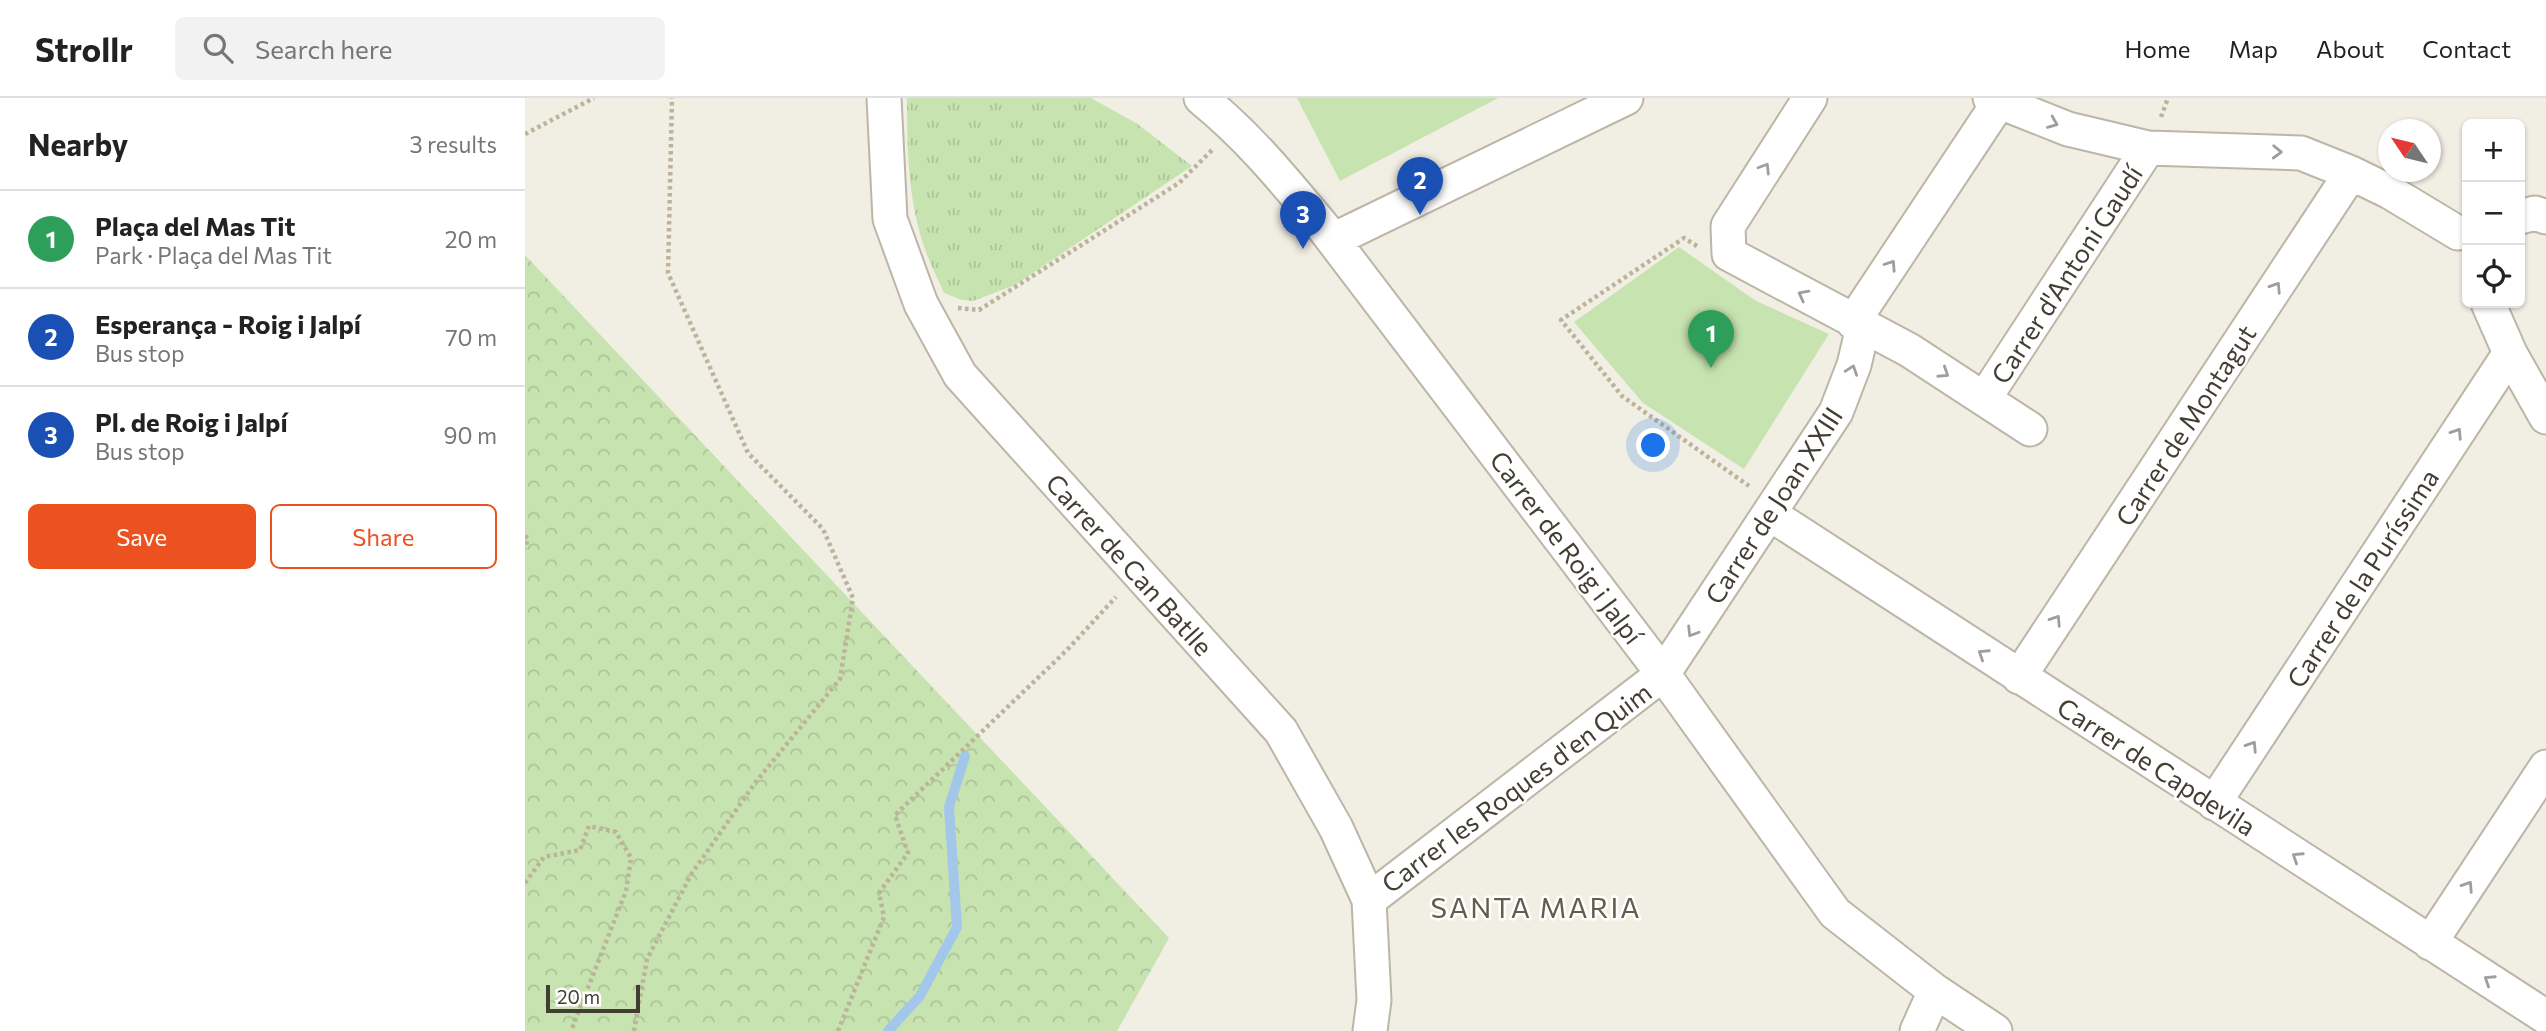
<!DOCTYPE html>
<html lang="en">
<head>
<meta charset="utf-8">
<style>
  body { margin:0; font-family:Commissioner,sans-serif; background:#f2f2f2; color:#222 }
  .controls { position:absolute; right:21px; top:21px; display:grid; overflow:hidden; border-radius:10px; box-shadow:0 2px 5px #0004 }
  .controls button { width:63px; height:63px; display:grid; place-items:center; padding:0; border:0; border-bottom:2px solid #e0e0e0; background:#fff; color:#222; font:35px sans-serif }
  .compass { position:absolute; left:1853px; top:21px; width:63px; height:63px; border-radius:50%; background:#fff; box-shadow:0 2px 5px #0004; rotate:305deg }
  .scale { position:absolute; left:21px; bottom:18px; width:94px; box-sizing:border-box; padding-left:7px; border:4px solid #433e34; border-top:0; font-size:19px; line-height:24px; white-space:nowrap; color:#433e34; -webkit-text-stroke:5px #fff; paint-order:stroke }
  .you { position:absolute; left:1129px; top:348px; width:24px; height:24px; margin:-18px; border:5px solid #fff; border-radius:50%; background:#1a73e8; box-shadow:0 0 0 10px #1a73e833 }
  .badge { display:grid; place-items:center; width:46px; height:46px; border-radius:50%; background:#ec5120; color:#fff; font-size:23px; font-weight:700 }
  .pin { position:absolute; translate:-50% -58px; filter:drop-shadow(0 2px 4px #0008) }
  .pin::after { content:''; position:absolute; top:37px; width:24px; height:21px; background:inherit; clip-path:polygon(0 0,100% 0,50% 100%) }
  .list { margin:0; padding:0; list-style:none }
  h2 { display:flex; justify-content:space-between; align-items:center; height:91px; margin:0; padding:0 28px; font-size:30px }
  h2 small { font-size:23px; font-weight:400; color:#767676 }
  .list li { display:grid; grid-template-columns:46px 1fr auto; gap:21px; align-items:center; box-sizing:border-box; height:98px; padding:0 28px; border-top:2px solid #e0e0e0 }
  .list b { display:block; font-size:26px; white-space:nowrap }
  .list p { margin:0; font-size:23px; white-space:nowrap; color:#767676 }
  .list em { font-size:23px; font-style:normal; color:#767676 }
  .actions { display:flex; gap:14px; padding:21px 28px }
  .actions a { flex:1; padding:16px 0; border:2px solid #ec5120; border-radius:10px; text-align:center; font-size:24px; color:#ec5120 }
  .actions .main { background:#ec5120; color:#fff }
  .icon { flex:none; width:38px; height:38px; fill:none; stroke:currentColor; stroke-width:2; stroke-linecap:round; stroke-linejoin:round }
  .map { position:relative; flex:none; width:2021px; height:933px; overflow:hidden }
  header { display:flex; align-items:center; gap:42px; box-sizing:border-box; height:98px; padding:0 35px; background:#fff; border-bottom:2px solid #e0e0e0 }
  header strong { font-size:33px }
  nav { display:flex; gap:38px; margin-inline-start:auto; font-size:24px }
  .search { width:490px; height:63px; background:#f2f2f2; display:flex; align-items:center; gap:18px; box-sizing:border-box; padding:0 24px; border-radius:10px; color:#767676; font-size:26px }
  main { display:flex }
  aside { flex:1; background:#fff }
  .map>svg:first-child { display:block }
  .grass { fill:url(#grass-tufts) }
  .forest { fill:url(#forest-crowns) }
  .green { fill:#c7e3af }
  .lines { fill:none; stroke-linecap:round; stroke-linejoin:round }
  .stream { stroke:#a3c7eb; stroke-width:10 }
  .street-casing { stroke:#bcb6a7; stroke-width:37 }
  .path { stroke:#bcb39a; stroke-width:4.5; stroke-dasharray:3.5 3.5; stroke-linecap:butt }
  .street { stroke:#fff; stroke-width:33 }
  .oneway { stroke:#a19e9a }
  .labels { text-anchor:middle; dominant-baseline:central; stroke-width:5; stroke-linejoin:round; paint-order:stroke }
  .street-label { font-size:26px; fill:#433e34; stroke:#fff }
  .neighbourhood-label { font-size:28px; letter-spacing:2px; fill:#655d4c; stroke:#fff }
</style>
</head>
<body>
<header>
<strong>Strollr</strong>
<div class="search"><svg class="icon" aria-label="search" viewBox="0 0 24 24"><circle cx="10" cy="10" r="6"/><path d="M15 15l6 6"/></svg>Search here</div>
<nav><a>Home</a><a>Map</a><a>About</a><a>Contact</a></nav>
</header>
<main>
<aside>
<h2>Nearby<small>3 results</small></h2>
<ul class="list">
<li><span class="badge" style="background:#2e9e5b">1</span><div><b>Plaça del Mas Tit</b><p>Park · Plaça del Mas Tit</p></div><em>20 m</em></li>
<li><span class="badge" style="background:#1a4fb4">2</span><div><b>Esperança - Roig i Jalpí</b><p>Bus stop</p></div><em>70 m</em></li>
<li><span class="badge" style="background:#1a4fb4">3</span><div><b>Pl. de Roig i Jalpí</b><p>Bus stop</p></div><em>90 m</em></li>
</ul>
<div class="actions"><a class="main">Save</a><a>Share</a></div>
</aside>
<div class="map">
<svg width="2021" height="933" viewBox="0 0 2021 933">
  <defs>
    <pattern id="grass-tufts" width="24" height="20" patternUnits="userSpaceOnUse" patternTransform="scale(1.75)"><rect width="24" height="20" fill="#c7e3af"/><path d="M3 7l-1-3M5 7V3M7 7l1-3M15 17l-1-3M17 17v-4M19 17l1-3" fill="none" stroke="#acc497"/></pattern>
    <pattern id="forest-crowns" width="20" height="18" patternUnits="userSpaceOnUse" patternTransform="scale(1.75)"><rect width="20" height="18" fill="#c7e3af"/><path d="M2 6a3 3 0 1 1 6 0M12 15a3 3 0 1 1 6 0" fill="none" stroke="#acc497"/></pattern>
  </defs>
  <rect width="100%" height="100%" fill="#f1eee4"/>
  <!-- grass -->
  <path class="grass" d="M382,0H566L611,25L667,68L490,187L448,203L437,202L419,195C412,179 403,162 398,145C383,99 382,48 382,0Z"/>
  <!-- forest -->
  <path class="forest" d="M0,157L644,840L592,933H0Z"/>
  <!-- green -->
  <path class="green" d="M772,0H973L815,83Z
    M1154,149L1231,203L1304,236L1219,371L1118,305L1049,224Z"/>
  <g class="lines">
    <!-- stream -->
    <path class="stream" d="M363,933L395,898L432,829L424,709L440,658"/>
    <!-- street casing -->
    <g class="street-casing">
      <path id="street" d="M359,0L365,121L396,206L435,277L756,633L811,730L844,802L849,902L845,933
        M676,0C725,40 758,81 798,129L1138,576L1310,815L1410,893L1470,933
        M1285,0L1203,128L1204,156L1384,252L1505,331
        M1465,0L1543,31L1623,50L1776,55L1826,75L1865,94L1933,135
        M1995,119L2010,115L2021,119
        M808,142L1101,0
        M1963,205L1985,255L2021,319
        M1328,224L1474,4
        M1459,301L1623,50
        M1245,416L2021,919
        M1494,579L1826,75
        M1689,705L1985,255
        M844,802L1138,576L1311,314L1329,267L1338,229
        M1905,845L2021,669
        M1392,933L1410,893"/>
    </g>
    <!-- path -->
    <path class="path" d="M1636,19L1643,0
      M0,36L69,0
      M1172,148L1159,140L1036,222L1097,298L1224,388
      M433,210L454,212L654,85L688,51
      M0,438L3,440L0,451
      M0,785L19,759L55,752L64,728L91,734L106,760L101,793L46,933
      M109,933L122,861L167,775L230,685L315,581L328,500L298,431L223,355L143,175L147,0
      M313,933L359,819L354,795L383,755L370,717L542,552L591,499"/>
    <!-- street -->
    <use href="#street" class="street"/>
  </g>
  <!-- one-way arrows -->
  <defs><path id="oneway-chevron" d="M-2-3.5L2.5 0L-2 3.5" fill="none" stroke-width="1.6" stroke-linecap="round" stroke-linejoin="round" transform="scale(1.75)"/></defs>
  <g class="oneway">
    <use href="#oneway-chevron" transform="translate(1528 25) rotate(22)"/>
    <use href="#oneway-chevron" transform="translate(1752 54) rotate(2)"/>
    <use href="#oneway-chevron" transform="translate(1240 70) rotate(-58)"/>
    <use href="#oneway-chevron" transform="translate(1366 167) rotate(-56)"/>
    <use href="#oneway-chevron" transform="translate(1751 189) rotate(-57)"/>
    <use href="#oneway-chevron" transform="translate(1278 197) rotate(-152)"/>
    <use href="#oneway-chevron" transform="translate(1327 272) rotate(-71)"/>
    <use href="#oneway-chevron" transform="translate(1419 275) rotate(33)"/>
    <use href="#oneway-chevron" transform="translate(1932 335) rotate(-57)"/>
    <use href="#oneway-chevron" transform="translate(1531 522) rotate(-57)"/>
    <use href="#oneway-chevron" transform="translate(1167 534) rotate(122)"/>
    <use href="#oneway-chevron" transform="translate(1458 556) rotate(-147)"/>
    <use href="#oneway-chevron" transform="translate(1727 648) rotate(-57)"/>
    <use href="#oneway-chevron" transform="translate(1772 759) rotate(-147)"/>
    <use href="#oneway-chevron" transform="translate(1943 788) rotate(-57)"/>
    <use href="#oneway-chevron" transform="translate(1964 882) rotate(-147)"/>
  </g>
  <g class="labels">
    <!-- street labels -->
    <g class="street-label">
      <text transform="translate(1541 176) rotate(-57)">Carrer d'Antoni Gaudí</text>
      <text transform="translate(1660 327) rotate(-57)">Carrer de Montagut</text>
      <text transform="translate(1248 407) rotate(-57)">Carrer de Joan XXIII</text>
      <text transform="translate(1042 449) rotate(53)">Carrer de Roig i Jalpí</text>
      <text transform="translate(605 466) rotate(48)">Carrer de Can Batlle</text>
      <text transform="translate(1837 480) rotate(-57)">Carrer de la Puríssima</text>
      <text transform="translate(1632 668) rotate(33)">Carrer de Capdevila</text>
      <text transform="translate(991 689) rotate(-37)">Carrer les Roques d'en Quim</text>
    </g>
    <!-- neighbourhood labels -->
    <g class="neighbourhood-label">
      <text x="1011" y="809">SANTA MARIA</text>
    </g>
  </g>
</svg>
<div class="controls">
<button>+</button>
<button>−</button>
<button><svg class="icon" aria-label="locate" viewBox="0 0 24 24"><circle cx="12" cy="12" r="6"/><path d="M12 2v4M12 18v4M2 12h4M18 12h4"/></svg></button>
</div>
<svg class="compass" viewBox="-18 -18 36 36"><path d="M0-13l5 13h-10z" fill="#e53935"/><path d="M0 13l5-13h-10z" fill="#767676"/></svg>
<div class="scale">20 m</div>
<div class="you"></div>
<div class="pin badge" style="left:1186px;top:270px;background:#2e9e5b">1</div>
<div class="pin badge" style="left:895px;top:117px;background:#1a4fb4">2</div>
<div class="pin badge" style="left:778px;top:151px;background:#1a4fb4">3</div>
</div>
</main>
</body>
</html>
